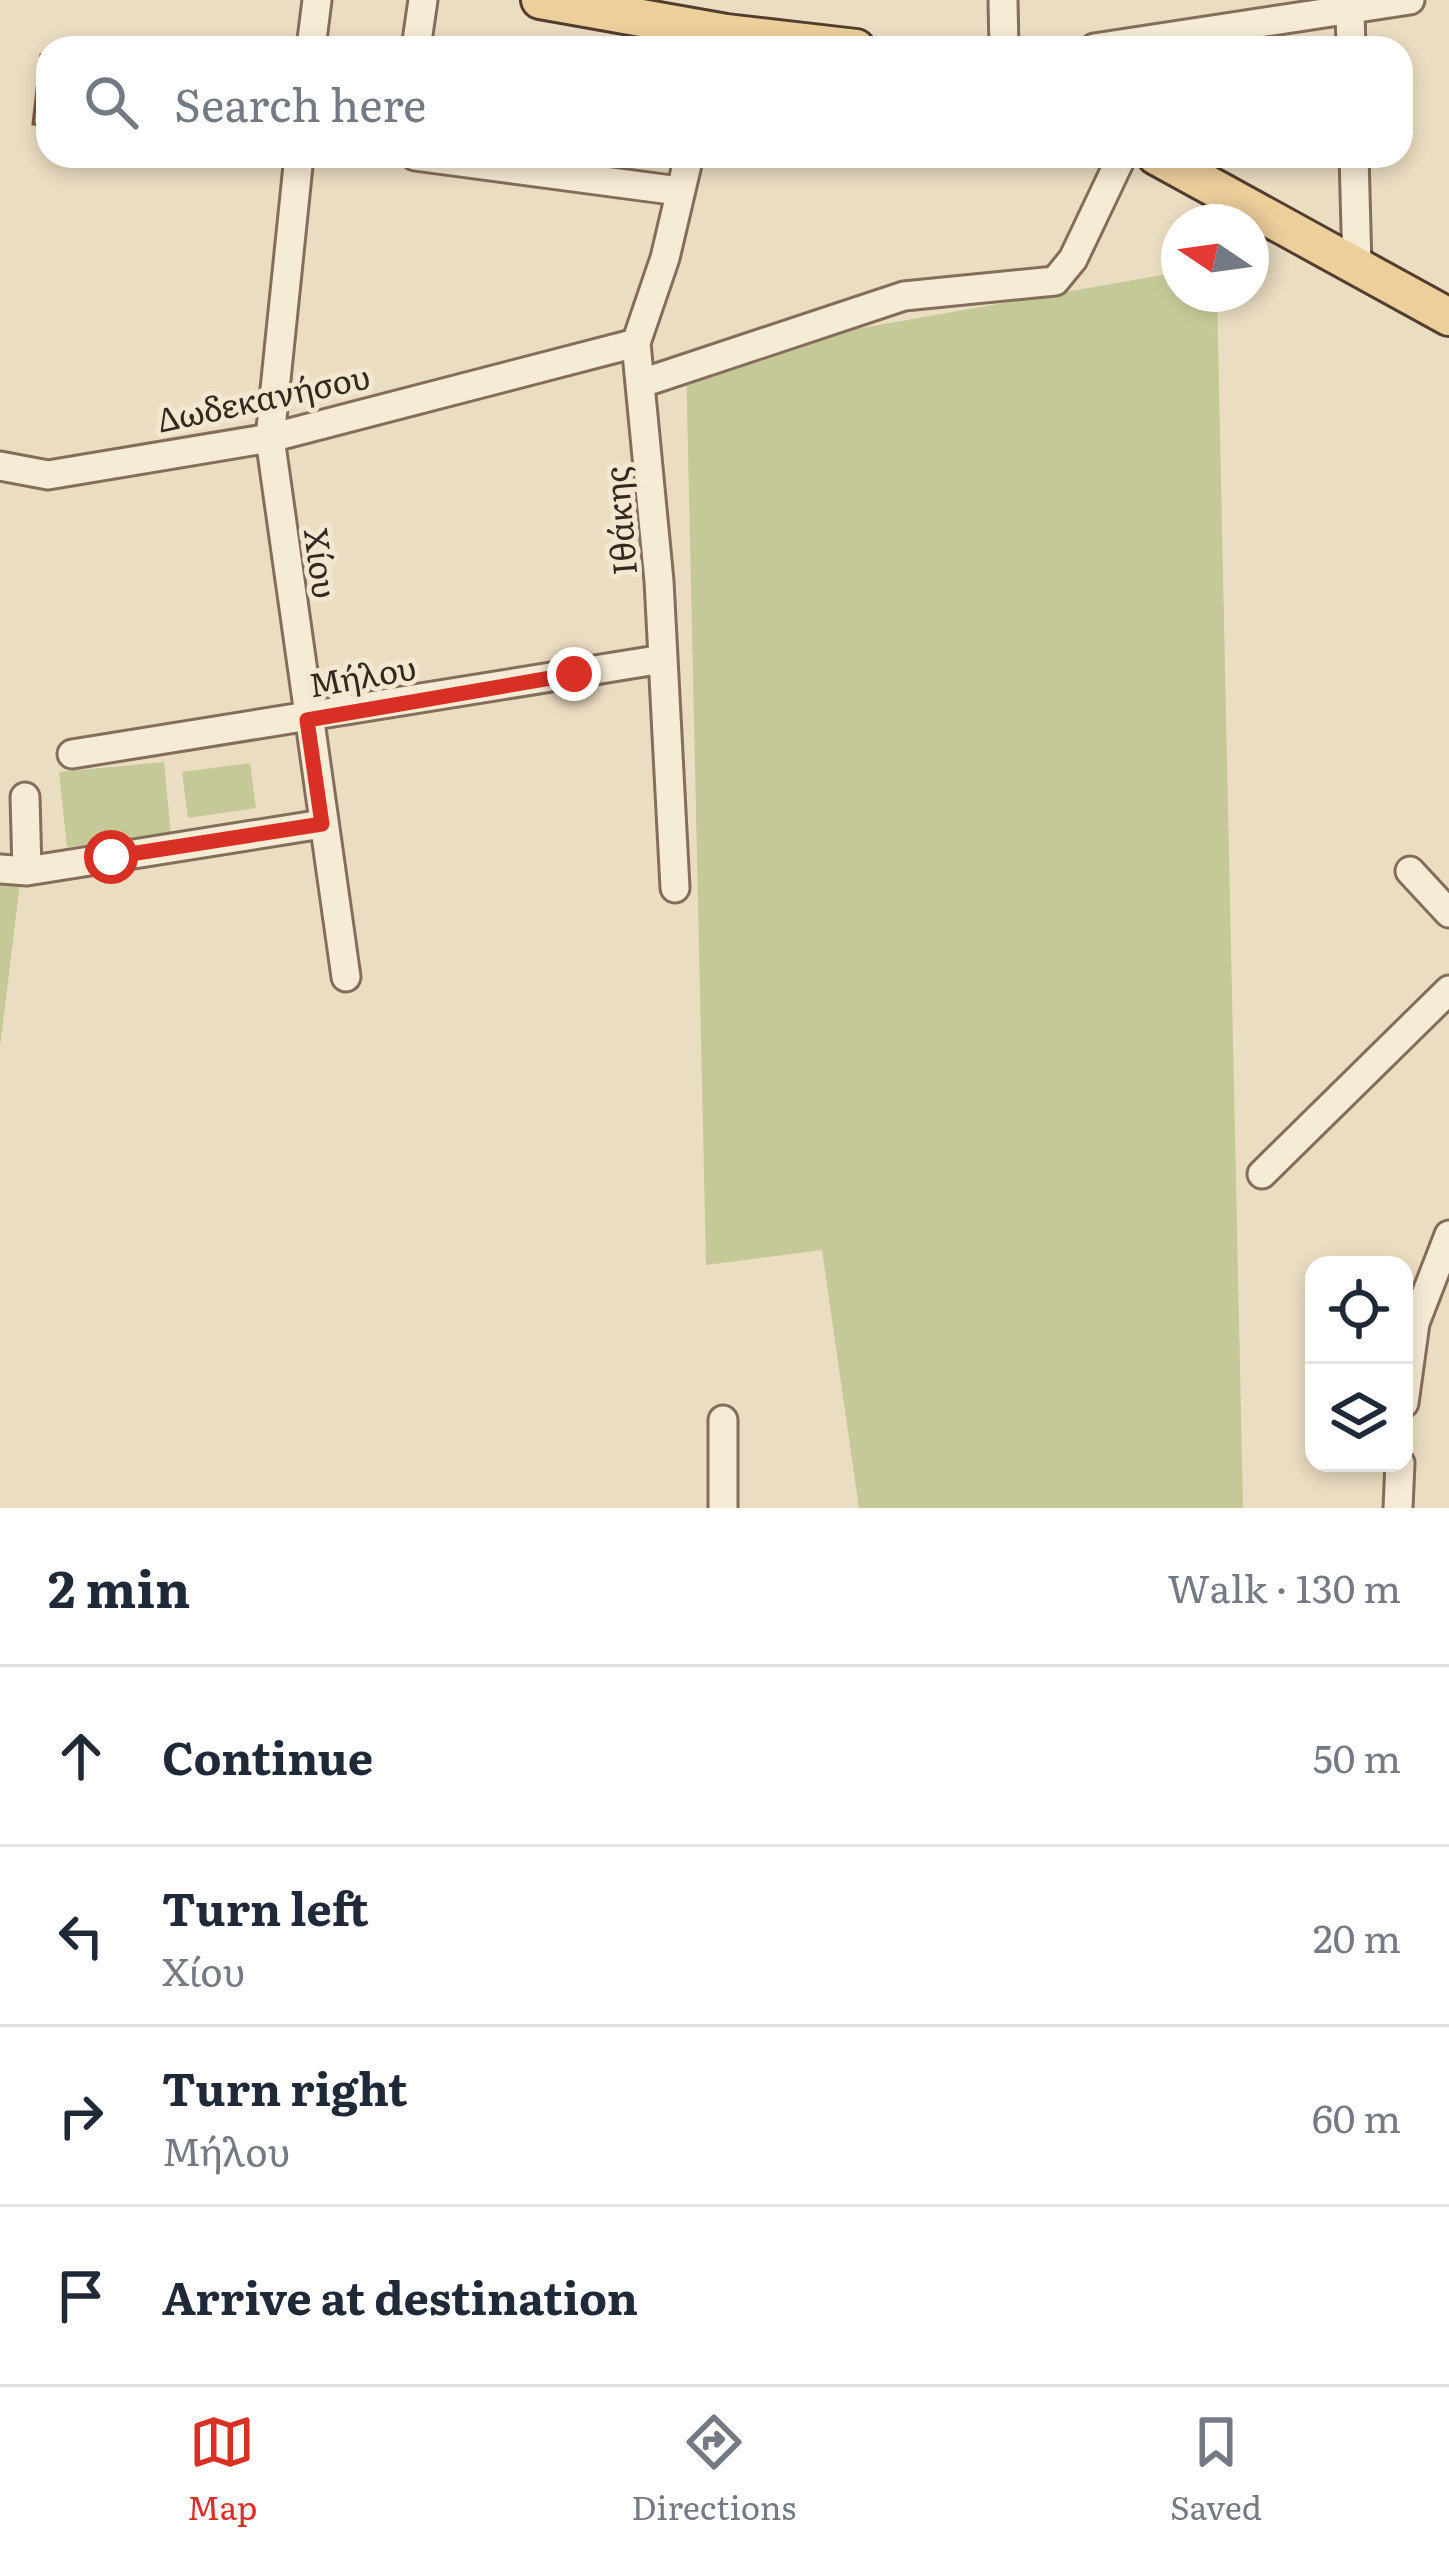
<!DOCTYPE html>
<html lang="en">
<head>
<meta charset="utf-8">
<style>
  body { margin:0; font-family:Literata,serif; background:#f2f2f3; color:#1f2937 }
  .controls { position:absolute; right:36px; bottom:36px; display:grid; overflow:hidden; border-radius:24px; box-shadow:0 6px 18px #0003 }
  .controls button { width:108px; height:108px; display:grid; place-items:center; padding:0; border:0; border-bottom:3px solid #e0e1e3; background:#fff; color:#1f2937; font:60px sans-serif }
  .compass { position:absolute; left:1161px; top:204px; width:108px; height:108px; border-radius:50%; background:#fff; box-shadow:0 6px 18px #0003; rotate:283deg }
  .stop { position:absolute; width:36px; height:36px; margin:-27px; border:9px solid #d93025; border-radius:50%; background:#fff }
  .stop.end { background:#d93025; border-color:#fff; box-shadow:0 3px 12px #0008 }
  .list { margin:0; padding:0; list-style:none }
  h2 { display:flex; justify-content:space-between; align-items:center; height:156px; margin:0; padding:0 48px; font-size:51px }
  h2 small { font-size:39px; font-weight:400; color:#747a83 }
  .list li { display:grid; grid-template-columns:78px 1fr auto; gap:36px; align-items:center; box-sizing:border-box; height:180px; padding:0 48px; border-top:3px solid #e0e1e3 }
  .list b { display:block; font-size:45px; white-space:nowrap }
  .list p { margin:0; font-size:39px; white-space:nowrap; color:#747a83 }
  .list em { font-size:39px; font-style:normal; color:#747a83 }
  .icon { flex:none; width:66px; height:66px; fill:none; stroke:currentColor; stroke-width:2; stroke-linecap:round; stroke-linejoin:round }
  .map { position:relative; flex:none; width:1449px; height:1508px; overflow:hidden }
  .search { position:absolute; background:#fff; box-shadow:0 6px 18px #0003; left:36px; right:36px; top:36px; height:132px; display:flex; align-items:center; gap:30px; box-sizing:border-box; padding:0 42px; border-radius:36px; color:#747a83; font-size:45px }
  .sheet { height:876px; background:#fff }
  nav { display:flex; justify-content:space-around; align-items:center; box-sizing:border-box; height:168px; border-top:3px solid #e0e1e3; background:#fff; font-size:33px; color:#747a83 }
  nav a { display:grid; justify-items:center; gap:6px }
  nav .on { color:#d93025 }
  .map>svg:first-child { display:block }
  .green { fill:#c5c897 }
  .building { fill:#c7967a; stroke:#825842; stroke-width:3 }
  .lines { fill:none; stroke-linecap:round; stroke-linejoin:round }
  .minor-casing { stroke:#846e5b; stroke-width:33 }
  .major-casing { stroke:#523d2f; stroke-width:42 }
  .minor { stroke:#f6ebd5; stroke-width:27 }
  .major { stroke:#edcf9c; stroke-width:36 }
  .route { stroke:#d93025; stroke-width:15 }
  .labels { text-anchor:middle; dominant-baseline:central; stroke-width:10; stroke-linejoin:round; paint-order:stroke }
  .street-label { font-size:33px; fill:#35281e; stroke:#f3e7d1 }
</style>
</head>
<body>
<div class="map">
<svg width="1449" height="1508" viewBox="0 0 1449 1508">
  <rect width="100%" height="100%" fill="#ebddc2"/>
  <!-- green -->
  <path class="green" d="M1179,272V294H1217L1243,1508H859L822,1250L706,1265L686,359Z
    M164,762L171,836L67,847L59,772Z
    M250,763L256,808L188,818L182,772Z
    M0,882L20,883L0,1047Z"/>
  <!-- building -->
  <path class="building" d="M41,55L48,56V126L33,124Z"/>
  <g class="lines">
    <!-- minor casing -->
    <g class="minor-casing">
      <path id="minor" d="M1003,0L1004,48
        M1350,13L1351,48
        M311,48L317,0
        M416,48L423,0
        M1094,48L1410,0
        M299,156L270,438L346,977
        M415,156L679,191
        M1354,156L1357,266
        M642,383L904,296L1055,281L1073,259L1122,156
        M0,466L48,475L270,438L636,343
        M72,754L663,659
        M25,797L27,871
        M0,869L27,871L322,824
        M1410,871L1449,913
        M675,888L659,581L636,343L665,258L689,156
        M1262,1174L1449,990
        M1404,1403L1415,1323L1449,1235
        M723,1508V1420
        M1398,1508L1400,1463"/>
    </g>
    <!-- major casing -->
    <g class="major-casing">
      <path id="major" d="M540,0L726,33L856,48
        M1156,156L1449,317"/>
    </g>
    <!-- minor -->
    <use href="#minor" class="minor"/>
    <!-- major -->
    <use href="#major" class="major"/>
  </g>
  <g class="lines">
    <!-- route -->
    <path class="route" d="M111,857L322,824L307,720L574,674"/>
  </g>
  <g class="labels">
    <!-- street labels -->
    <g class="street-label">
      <text transform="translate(263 396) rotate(-12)">Δωδεκανήσου</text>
      <text transform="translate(618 521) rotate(-95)">Ιθάκης</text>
      <text transform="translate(323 563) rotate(82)">Χίου</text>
      <text transform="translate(362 674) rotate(-10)">Μήλου</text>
    </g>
  </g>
</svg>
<div class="controls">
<button><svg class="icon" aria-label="locate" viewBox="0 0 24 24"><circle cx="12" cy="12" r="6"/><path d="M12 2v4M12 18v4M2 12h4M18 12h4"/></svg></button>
<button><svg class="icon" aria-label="layers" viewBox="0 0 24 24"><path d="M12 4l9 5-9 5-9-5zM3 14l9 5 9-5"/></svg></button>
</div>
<svg class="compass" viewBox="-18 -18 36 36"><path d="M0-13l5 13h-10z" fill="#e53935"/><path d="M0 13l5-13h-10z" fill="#747a83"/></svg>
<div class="stop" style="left:111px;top:857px"></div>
<div class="stop end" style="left:574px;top:674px"></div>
<div class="search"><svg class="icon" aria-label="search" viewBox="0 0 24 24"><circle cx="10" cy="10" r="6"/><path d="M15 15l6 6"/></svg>Search here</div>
</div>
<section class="sheet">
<h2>2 min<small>Walk · 130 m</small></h2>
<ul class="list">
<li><svg class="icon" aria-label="ahead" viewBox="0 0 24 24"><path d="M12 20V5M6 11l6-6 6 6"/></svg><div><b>Continue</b></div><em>50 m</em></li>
<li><svg class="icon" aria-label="left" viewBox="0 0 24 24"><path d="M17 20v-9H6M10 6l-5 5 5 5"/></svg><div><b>Turn left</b><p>Χίου</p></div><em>20 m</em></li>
<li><svg class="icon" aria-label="right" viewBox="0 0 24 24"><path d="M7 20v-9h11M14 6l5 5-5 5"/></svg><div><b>Turn right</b><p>Μήλου</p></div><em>60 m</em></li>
<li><svg class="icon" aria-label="arrive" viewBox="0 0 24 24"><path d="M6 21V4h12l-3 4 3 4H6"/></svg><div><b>Arrive at destination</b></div></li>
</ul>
</section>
<nav>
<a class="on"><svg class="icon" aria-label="map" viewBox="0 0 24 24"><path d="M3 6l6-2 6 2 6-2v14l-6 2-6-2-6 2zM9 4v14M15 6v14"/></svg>Map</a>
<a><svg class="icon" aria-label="directions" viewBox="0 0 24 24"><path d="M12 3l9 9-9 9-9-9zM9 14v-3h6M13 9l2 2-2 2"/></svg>Directions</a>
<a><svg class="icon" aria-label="saved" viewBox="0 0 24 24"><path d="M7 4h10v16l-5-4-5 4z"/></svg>Saved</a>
</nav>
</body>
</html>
